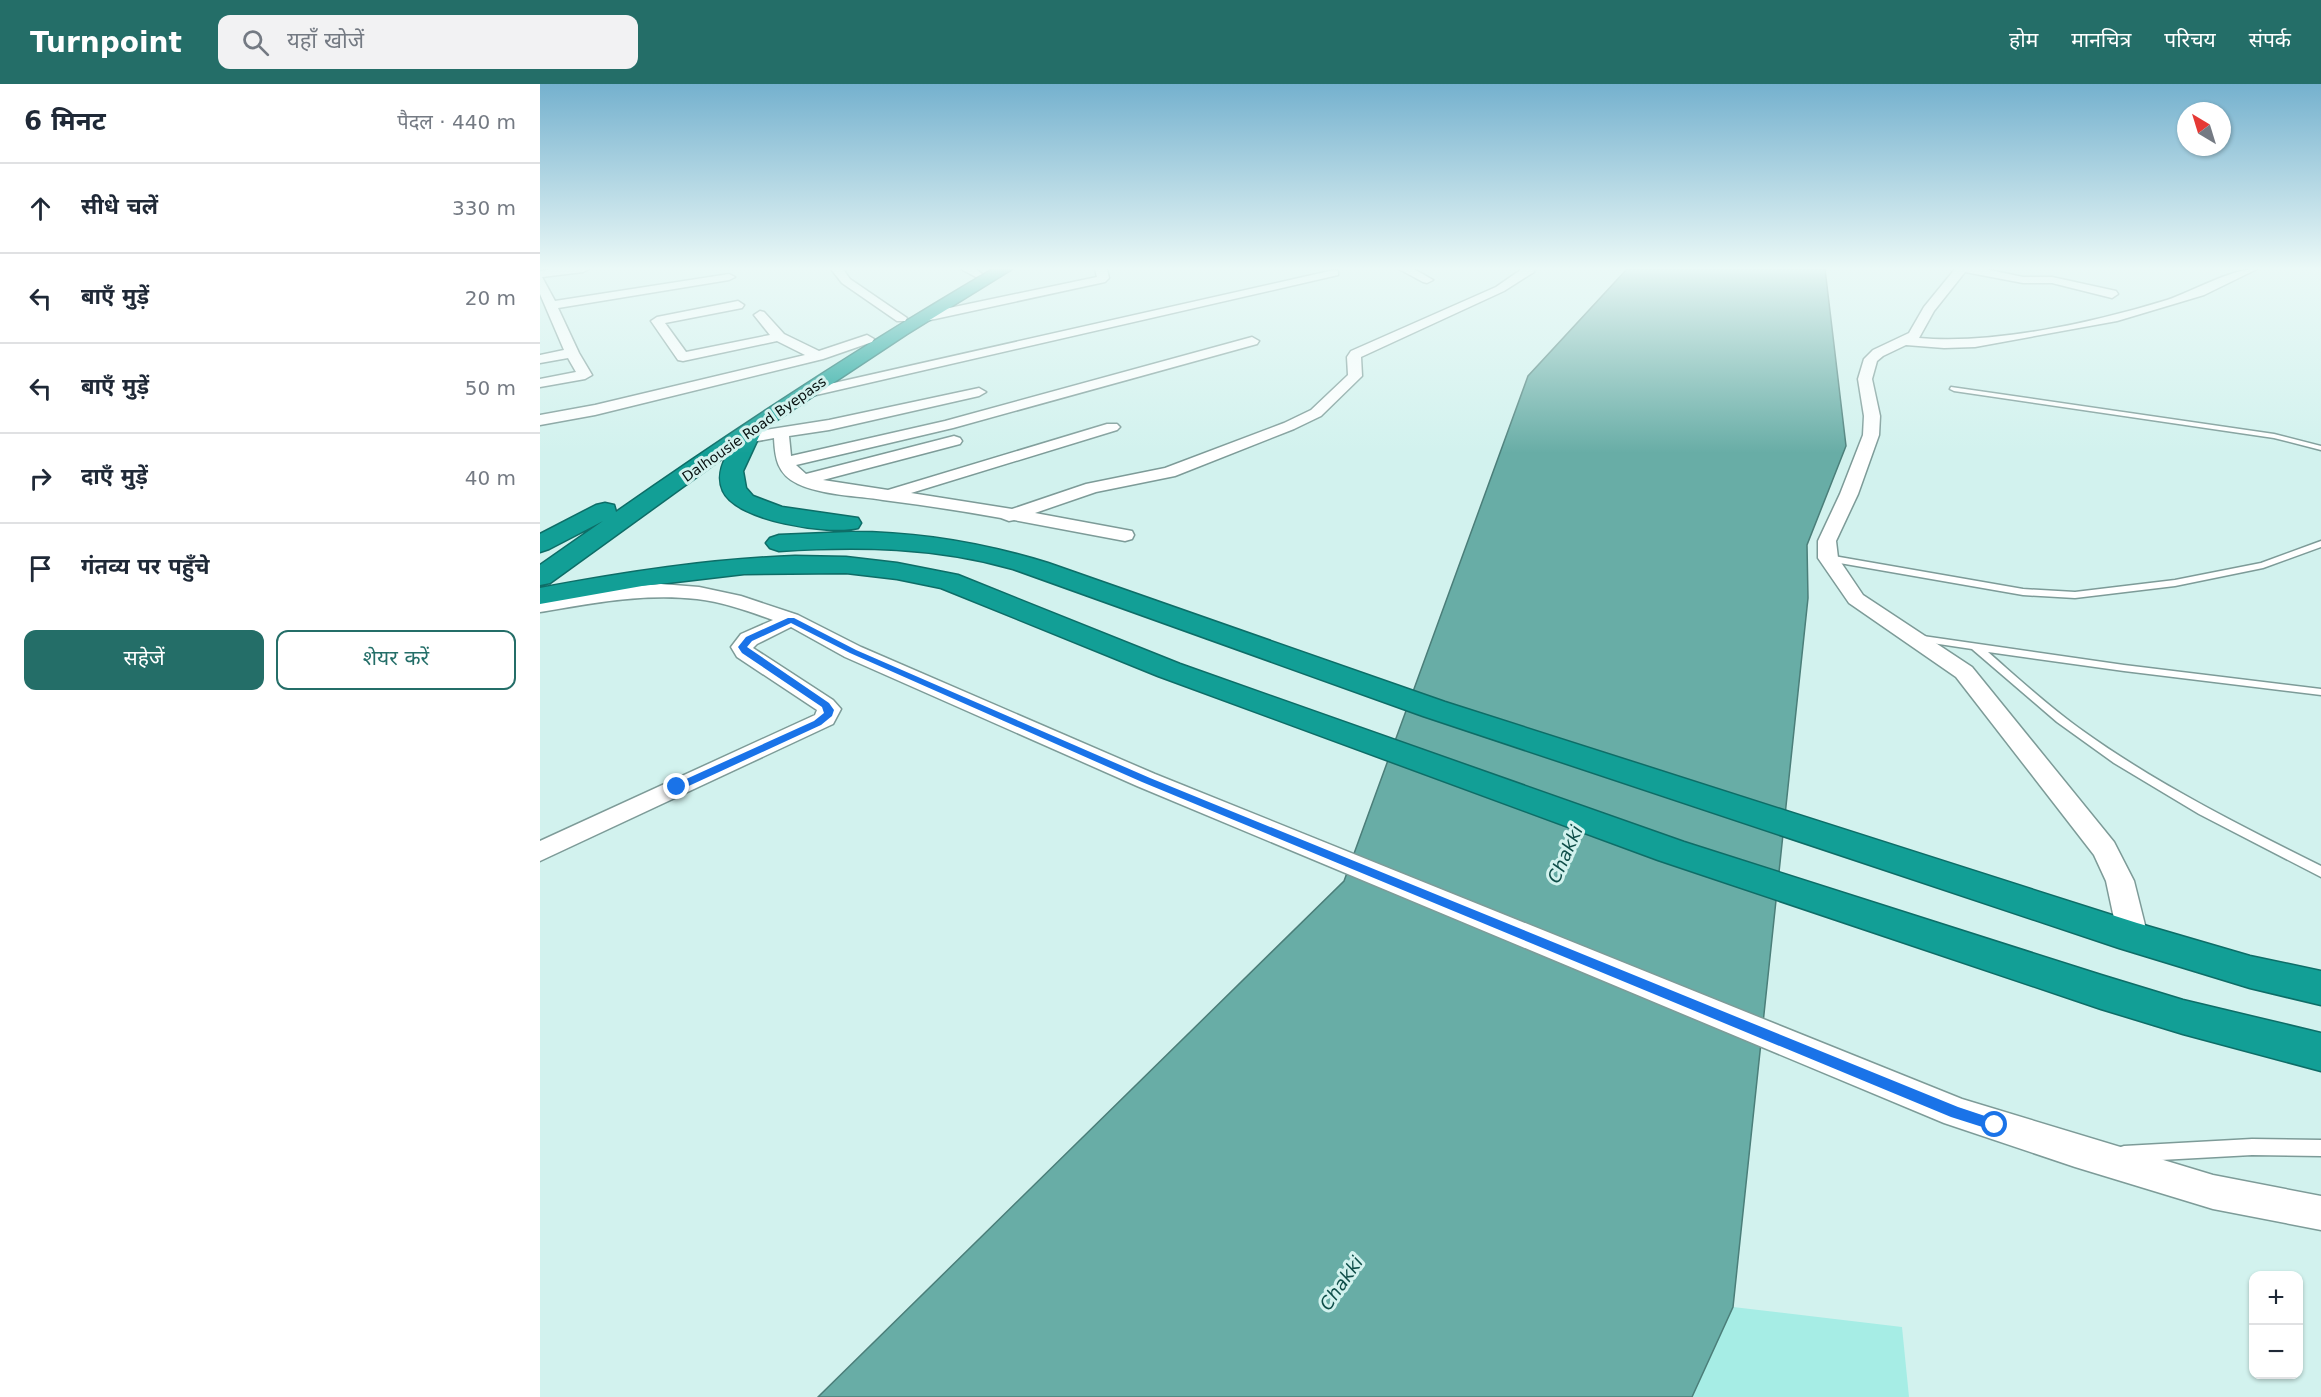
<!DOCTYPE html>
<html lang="hi">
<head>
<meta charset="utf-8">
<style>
  body { margin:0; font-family:"DejaVu Sans","Noto Sans Devanagari",sans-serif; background:#f2f2f3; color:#1f2937 }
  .controls { position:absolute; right:18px; bottom:18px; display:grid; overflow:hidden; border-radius:12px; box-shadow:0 2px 4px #0004 }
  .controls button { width:54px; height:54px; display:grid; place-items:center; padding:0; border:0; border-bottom:2px solid #e0e1e3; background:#fff; color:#1f2937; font:30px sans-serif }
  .compass { position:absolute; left:1637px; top:18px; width:54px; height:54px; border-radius:50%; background:#fff; box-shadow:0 2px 4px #0004; rotate:322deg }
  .stop { position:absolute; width:18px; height:18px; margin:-14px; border:4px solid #1a73e8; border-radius:50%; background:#fff }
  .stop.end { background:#1a73e8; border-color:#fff; box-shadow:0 2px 6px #0008 }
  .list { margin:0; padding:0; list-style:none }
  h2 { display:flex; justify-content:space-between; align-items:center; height:78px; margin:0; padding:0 24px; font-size:26px }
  h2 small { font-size:20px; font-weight:400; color:#747a83 }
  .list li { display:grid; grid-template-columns:39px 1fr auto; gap:18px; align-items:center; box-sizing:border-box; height:90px; padding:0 24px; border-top:2px solid #e0e1e3 }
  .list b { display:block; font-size:22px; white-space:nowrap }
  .list em { font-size:20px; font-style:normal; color:#747a83 }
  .actions { display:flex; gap:12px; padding:18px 24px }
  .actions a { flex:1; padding:14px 0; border:2px solid #246e68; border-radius:12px; text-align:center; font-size:21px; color:#246e68 }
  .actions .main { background:#246e68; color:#fff }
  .icon { flex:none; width:33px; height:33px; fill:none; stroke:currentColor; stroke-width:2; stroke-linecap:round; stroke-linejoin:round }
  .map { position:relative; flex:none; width:1781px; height:1313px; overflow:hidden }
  header { display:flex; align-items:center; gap:36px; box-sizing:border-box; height:84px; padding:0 30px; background:#246e68; color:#fff }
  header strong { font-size:28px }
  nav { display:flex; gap:33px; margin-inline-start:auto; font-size:21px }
  .search { width:420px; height:54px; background:#f2f2f3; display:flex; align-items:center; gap:15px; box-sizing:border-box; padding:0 21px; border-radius:12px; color:#747a83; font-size:22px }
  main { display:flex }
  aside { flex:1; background:#fff }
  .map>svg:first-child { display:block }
  .green { fill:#a6ede5 }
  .water { fill:#68ada6; stroke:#4b7e79; stroke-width:1.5 }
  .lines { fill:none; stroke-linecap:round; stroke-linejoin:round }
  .lane-casing { stroke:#7d9b98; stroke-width:3 }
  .street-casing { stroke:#7d9b98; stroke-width:3 }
  .highway-casing { stroke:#0e6d67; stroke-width:3 }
  .lane { fill:#fff; fill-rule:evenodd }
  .street { fill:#fff; fill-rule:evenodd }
  .highway { fill:#129f96; fill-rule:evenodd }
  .route { fill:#1a73e8 }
  .labels { text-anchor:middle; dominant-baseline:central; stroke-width:6; stroke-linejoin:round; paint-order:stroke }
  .far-street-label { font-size:14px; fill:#06100f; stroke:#d2f2ee }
  .water-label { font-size:18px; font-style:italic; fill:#0e4d48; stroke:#d2f2ee }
</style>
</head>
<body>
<header>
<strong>Turnpoint</strong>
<div class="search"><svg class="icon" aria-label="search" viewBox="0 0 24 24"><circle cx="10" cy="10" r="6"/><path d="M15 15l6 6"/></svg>यहाँ खोजें</div>
<nav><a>होम</a><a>मानचित्र</a><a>परिचय</a><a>संपर्क</a></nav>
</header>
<main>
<aside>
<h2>6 मिनट<small>पैदल · 440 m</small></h2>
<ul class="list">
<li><svg class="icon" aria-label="ahead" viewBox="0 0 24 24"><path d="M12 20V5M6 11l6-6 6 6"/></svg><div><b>सीधे चलें</b></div><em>330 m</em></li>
<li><svg class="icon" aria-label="left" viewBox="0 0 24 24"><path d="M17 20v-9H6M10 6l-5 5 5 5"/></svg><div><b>बाएँ मुड़ें</b></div><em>20 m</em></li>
<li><svg class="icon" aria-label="left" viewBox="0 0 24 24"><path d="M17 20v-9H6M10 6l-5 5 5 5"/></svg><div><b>बाएँ मुड़ें</b></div><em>50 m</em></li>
<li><svg class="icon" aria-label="right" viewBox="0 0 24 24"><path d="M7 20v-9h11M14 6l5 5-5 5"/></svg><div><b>दाएँ मुड़ें</b></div><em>40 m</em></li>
<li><svg class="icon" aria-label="arrive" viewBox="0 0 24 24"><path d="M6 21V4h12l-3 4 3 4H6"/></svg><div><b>गंतव्य पर पहुँचे</b></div></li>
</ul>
<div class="actions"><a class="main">सहेजें</a><a>शेयर करें</a></div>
</aside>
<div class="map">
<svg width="1781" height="1313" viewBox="0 0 1781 1313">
  <rect width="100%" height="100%" fill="#d2f2ee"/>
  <!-- green -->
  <path class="green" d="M1193,1223L1362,1243L1369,1313H1152Z"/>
  <!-- water -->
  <path class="water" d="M1087,185H1285L1306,362L1267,461L1268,514L1193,1223L1152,1313H278L804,797L988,292Z"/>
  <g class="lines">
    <!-- lane casing -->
    <g class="lane-casing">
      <path id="lane" d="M1411,303L1734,350L1781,362V366L1734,354L1414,307L1410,305Z
        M1781,457V463L1723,484L1635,502L1535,514L1483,511L1288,477L1283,474L1288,471L1483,505L1535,508L1635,496L1721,479Z
        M1376,551L1584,581L1781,605V611L1584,587L1448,568C1479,595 1509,623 1543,647C1617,700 1699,741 1781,782V793L1659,730L1574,679L1517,638L1432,565L1372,556L1371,554Z
        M1712,1055L1781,1056V1072L1712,1071L1584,1078L1578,1076L1575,1070L1578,1064L1584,1062Z"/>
    </g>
    <!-- street casing -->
    <g class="street-casing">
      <path id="street" d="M13,185H49L43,188L2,193L15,217L189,190L195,193L189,196L18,224L39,269L52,291L45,295L0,303V295L36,288L28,274L0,279V271L24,266L0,210V187Z
        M291,185H303L310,195L367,234L365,237H357L302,199Z
        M421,185H436L442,190L436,193Z
        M555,185H567L569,194L565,198L381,238L375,234L381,230L557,193Z
        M859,185H874L893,196L887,199L883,198Z
        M982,185H994V188L964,207L821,273L822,292L781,332L754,345L635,392L556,408L495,429L592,447L594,451L592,455L585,457L474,436L469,437L461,434C422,427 383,421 343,416C318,412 281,411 258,400C237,390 235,374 234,354L207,359L199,354L207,349L289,336L439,304L446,308L439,312L289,346L249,352L251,372L405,337L712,253L719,257L717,260L413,344L256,381L266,390L414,352L420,354L422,357L420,360L283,396L348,406L567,340H577L580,343L577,346L371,409L472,425L546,400L625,384L744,339L771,326L808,291L807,273L811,267L956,203Z
        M1415,185H1445L1483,193H1512L1576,207L1578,210L1572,214L1512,199H1483L1425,188L1394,227L1379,254C1453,261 1556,238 1627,216C1654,207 1690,185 1717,185L1664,211L1577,237L1435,263L1404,264L1366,261L1343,272L1337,277L1332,295L1340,332L1339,351L1318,410L1296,457L1298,474L1323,511L1432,583L1574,758L1594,797L1608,853L1603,861L1593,864L1583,861L1578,853L1566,797L1554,771L1416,593L1309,519L1278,474V457L1300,410L1323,351L1324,332L1318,295L1324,275L1333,266L1369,249L1384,223Z
        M794,186L798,187V191L263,314L256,310L263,306Z
        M198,217L204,221L202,224L125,239L146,268L230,251L214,231L220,227L224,228L244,250L279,267L327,251L334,255L332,258L283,275L55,331L0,341V331L55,321L265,271L237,257L143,277L138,276L111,237L117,233Z
        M121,500L159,503L201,512L258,531L321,563L615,690L1422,1015L1673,1091L1781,1112V1146L1673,1125L1535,1083L1404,1039L597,702L305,573L251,543L217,560L213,564L293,616L301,625L293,640L0,777V757L275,631L277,626L197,573L191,563L201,550L233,536C208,527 183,518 157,515C104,509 52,519 0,528V516L68,504Z"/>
    </g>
    <!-- highway casing -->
    <g class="highway-casing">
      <path id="highway" d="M453,185H472L367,250L222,346L203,387L206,404L213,412L242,423L318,434L321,439L318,444C289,451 196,437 183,407C177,394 181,382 187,371L10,499L0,501V481L63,437L9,465L0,468V450L56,421L65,419L74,421L76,428C199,342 323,261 453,185Z
        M312,448C380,448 443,459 508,479L905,618L1597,839L1710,872L1781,887V921L1710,904L1579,864L883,632L473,485C395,463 319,462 239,467L230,464L226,459L230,454L239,451Z
        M255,472L306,473L357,479L418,491L640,580L1144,758L1561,891L1643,916L1781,949V987L1643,950L1561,925L1118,776L618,592L401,504L357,495L306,489L204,490L102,502L0,520V504C85,488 169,475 255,472Z"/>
    </g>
    <!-- lane -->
    <use href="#lane" class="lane"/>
    <!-- street -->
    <use href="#street" class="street"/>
    <!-- highway -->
    <use href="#highway" class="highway"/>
  </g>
  <!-- sky -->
  <linearGradient id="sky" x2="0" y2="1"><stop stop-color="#75b1ce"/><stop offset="0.5" stop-color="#ebf9f7"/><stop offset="1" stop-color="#ebf9f7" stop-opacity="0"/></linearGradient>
  <rect width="1781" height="369" fill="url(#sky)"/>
  <!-- route -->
  <path class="route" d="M248,534H254L316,566L610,694L1418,1023L1460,1037L1462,1041L1460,1046L1455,1047L1411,1033L602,698L310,569L251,539L212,557L207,563L289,619L294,626L292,632L281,641L140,706H133V701L274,637L284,629L282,623L202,569L198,563L206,553Z"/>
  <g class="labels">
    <!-- far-street labels -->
    <g class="far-street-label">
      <text transform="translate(214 345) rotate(-35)">Dalhousie Road Byepass</text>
    </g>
    <!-- water labels -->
    <g class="water-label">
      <text transform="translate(1025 770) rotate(-66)">Chakki</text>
      <text transform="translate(801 1199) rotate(-55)">Chakki</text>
    </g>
  </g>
</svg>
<div class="controls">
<button>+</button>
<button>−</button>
</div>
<svg class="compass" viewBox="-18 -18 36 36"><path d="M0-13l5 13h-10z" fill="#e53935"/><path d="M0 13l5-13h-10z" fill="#747a83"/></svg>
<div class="stop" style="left:1455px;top:1041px"></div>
<div class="stop end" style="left:137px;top:703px"></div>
</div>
</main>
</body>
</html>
